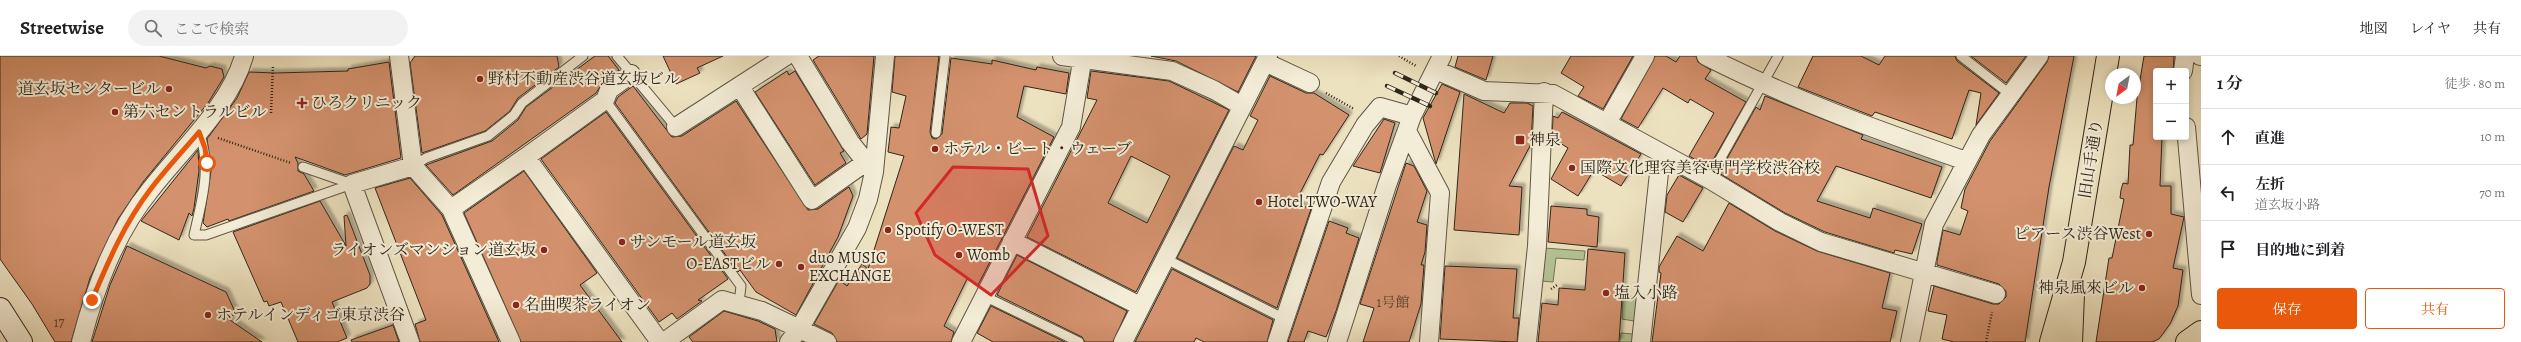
<!DOCTYPE html>
<html lang="ja">
<head>
<meta charset="utf-8">
<style>
  body { margin:0; font-family:Alegreya,"Noto Serif JP",serif; background:#f2f2f2; color:#202124 }
  .controls { position:absolute; right:12px; top:12px; display:grid; overflow:hidden; border-radius:4px; box-shadow:0 2px 6px #0003 }
  .controls button { width:36px; height:36px; display:grid; place-items:center; padding:0; border:0; border-bottom:1px solid #e0e0e0; background:#fff; color:#202124; font:20px sans-serif }
  .compass { position:absolute; left:2105px; top:12px; width:36px; height:36px; border-radius:50%; background:#fff; box-shadow:0 2px 6px #0003; rotate:212deg }
  .stop { position:absolute; width:12px; height:12px; margin:-9px; border:3px solid #ea580c; border-radius:50%; background:#fff }
  .stop.end { background:#ea580c; border-color:#fff; box-shadow:0 1px 4px #0008 }
  .list { margin:0; padding:0; list-style:none }
  h2 { display:flex; justify-content:space-between; align-items:center; height:52px; margin:0; padding:0 16px; font-size:17px }
  h2 small { font-size:13px; font-weight:400; color:#757577 }
  .list li { display:grid; grid-template-columns:26px 1fr auto; gap:12px; align-items:center; box-sizing:border-box; height:56px; padding:0 16px; border-top:1px solid #e0e0e0 }
  .list b { display:block; font-size:15px; white-space:nowrap }
  .list p { margin:0; font-size:13px; white-space:nowrap; color:#757577 }
  .list em { font-size:13px; font-style:normal; color:#757577 }
  .actions { display:flex; gap:8px; padding:12px 16px }
  .actions a { flex:1; padding:9px 0; border:1px solid #ea580c; border-radius:4px; text-align:center; font-size:14px; color:#ea580c }
  .actions .main { background:#ea580c; color:#fff }
  .icon { flex:none; width:22px; height:22px; fill:none; stroke:currentColor; stroke-width:2; stroke-linecap:round; stroke-linejoin:round }
  .map { position:relative; flex:none; width:2201px; height:286px; overflow:hidden }
  header { display:flex; align-items:center; gap:24px; box-sizing:border-box; height:56px; padding:0 20px; background:#fff; border-bottom:1px solid #e0e0e0 }
  header strong { font-size:19px }
  nav { display:flex; gap:22px; margin-inline-start:auto; font-size:14px }
  .search { width:280px; height:36px; background:#f2f2f2; display:flex; align-items:center; gap:10px; box-sizing:border-box; padding:0 14px; border-radius:22px; color:#757577; font-size:15px }
  main { display:flex }
  aside { flex:1; background:#fff }
  .map>svg:first-child { display:block }
  .green { fill:#b4c495; stroke:#727558 }
  .building { fill:#d3916d; stroke:#2f261a; fill-rule:evenodd; filter:url(#shadow) }
  .lines { fill:none; stroke-linecap:round; stroke-linejoin:round }
  .lane-casing { stroke:#5e5544; stroke-width:11 }
  .street-casing { stroke:#5e5544; stroke-width:20 }
  .secondary-casing { stroke:#2f261a; stroke-width:24 }
  .primary-casing { stroke:#2f261a; stroke-width:24 }
  .path { stroke:#2f261a; stroke-width:2.5; stroke-dasharray:1 2; stroke-linecap:butt }
  .lane { stroke:#f3ecd6; stroke-width:9 }
  .street { stroke:#f3ecd6; stroke-width:18 }
  .secondary { stroke:#f3ecd6; stroke-width:22 }
  .primary { stroke:#ede2c0; stroke-width:22 }
  .rail-casing { stroke:#2f261a; stroke-width:4.5 }
  .rail { stroke:#f3ecd6; stroke-width:3; stroke-dasharray:9; stroke-linecap:butt }
  .route { stroke:#ea580c; stroke-width:5 }
  .marked { fill:#d62828; fill-opacity:0.2; stroke:#d62828; stroke-width:3; stroke-linejoin:round }
  .poi-dot { fill:#8f2418; stroke:#f3ecd6; stroke-width:1.5 }
  .labels { text-anchor:middle; dominant-baseline:central; stroke-width:4; stroke-linejoin:round; paint-order:stroke }
  .number-label { font-size:14px; fill:#58412f }
  .poi-label { font-size:16px; fill:#2f261a; stroke:#f3ecd6; text-anchor:start }
  .street-label { font-size:16px; fill:#2f261a; stroke:#f3ecd6 }
</style>
</head>
<body>
<header>
<strong>Streetwise</strong>
<div class="search"><svg class="icon" aria-label="search" viewBox="0 0 24 24"><circle cx="10" cy="10" r="6"/><path d="M15 15l6 6"/></svg>ここで検索</div>
<nav><a>地図</a><a>レイヤ</a><a>共有</a></nav>
</header>
<main>
<div class="map">
<svg width="2201" height="286" viewBox="0 0 2201 286">
  <defs>
    <filter id="shadow"><feDropShadow dx="3.5" dy="-3.5" stdDeviation="1" flood-color="#0004"/></filter>
  </defs>
  <rect width="100%" height="100%" fill="#ede2c0"/>
  <filter id="stains"><feTurbulence type="fractalNoise" baseFrequency=".005" numOctaves="4"/><feColorMatrix values="0 0 0 0 .2 0 0 0 0 .09 0 0 0 0 .02 0 0 0 .5 -.17"/></filter>
  <radialGradient id="worn" r=".72"><stop offset=".6" stop-color="#630" stop-opacity="0"/><stop offset="1" stop-color="#630" stop-opacity=".3"/></radialGradient>
  <!-- green -->
  <path class="green" d="M1544,192L1585,195L1584,204L1556,202L1553,226L1541,225Z
    M1623,240L1642,241L1638,286H1620L1621,277L1633,278L1634,265L1622,263Z"/>
  <!-- building -->
  <path class="building" d="M0,0H159L206,12L210,10L222,13L224,21L208,47L143,126L118,163L90,222L71,286H55L32,248L0,203Z
    M415,0H557L559,11L518,42L510,55L485,75L422,97L410,7Z
    M595,0H608L619,14L603,26L596,37L453,139L426,109L492,85L518,64L526,51Z
    M663,0H723L697,12L700,17L676,28Z
    M819,0H874L867,78L861,83L813,4Z
    M895,0H939L930,76L932,82L936,83L942,78L951,2L992,8V4L1036,14L1037,11L1069,17L1066,38L1024,30L1017,61L1054,81L978,229L967,223L944,270L954,276L951,286H837L832,277L814,268L839,224L847,230L862,208L868,213L904,100L888,96L891,71L899,72L906,40L892,36Z
    M1151,0H1256L1238,36L1176,5Z
    M1458,0H1493L1486,24L1455,11Z
    M1571,0H1633L1603,53L1578,40L1584,31L1561,17Z
    M1655,0H1666L1676,6L1680,0H1696L1698,6L1711,14L1705,23L1746,46L1709,111L1689,100L1714,57L1690,43L1688,47L1663,32L1638,72L1621,63Z
    M1813,0H1861L1879,9L1885,0H1955L1957,5L1999,37L1976,69L1981,37L1969,34L1952,83L1875,56L1872,60L1798,31Z
    M1971,0H2026L2006,27Z
    M2049,0H2074L2049,131L2025,286H1954L1942,283L1947,259L1928,255L1934,230L1993,248H1999L2006,241V235L1999,228L1937,209V205L1943,174L1960,179L1968,155L1961,152L1965,133L1990,85L2047,6Z
    M2144,0H2174L2173,15H2156V81H2162L2160,130H2171V158L2184,161L2173,212L2183,214L2178,250L2170,268L2159,283L2152,286H2096L2109,202H2112L2124,143L2120,142L2121,134L2123,127L2128,128L2130,89H2133L2137,42Z
    M389,6L401,102L345,119L295,101L298,107V115L304,118L314,135L229,165L228,163L207,171L203,167L211,115L207,83L237,42L249,16L275,17L348,15V13Z
    M787,15L789,19L795,15L844,95L840,97L846,107L815,129L755,36Z
    M1091,15L1169,25L1229,54L1136,236L1027,181L1097,44L1087,42ZM1131,100L1170,120L1147,167L1108,147Z
    M1270,20L1306,37H1314L1349,59L1323,99L1320,98L1295,147L1311,153L1277,252L1177,202L1234,90L1243,94L1258,64L1250,60Z
    M1442,28L1460,36L1436,108L1423,62Z
    M633,30L672,81L682,80L736,45L808,154L818,153L849,131L853,140L838,181L796,259L756,236L740,214L738,216L615,47L618,41Z
    M1464,38L1504,57L1510,47H1527L1533,50L1531,88L1509,130L1522,131L1519,179L1454,174Z
    M1765,40L1863,79L1861,83L1942,111L1931,142L1836,110L1817,145L1870,162L1873,152L1922,168L1912,198L1895,194L1894,197L1825,176L1785,157L1719,117L1756,51L1760,54Z
    M606,56L728,223L698,244L702,245L677,263L672,257L659,266L541,103Z
    M1562,56L1641,98L1621,130L1594,114L1578,140L1551,123L1568,92L1552,82L1553,60L1558,62Z
    M1384,63L1395,67L1380,117L1353,110Z
    M198,94L199,115L194,152L192,160L189,157L179,184L141,165Z
    M1406,107L1414,110L1427,135L1417,166L1427,169L1425,196L1421,209H1424L1421,248L1409,286H1363L1374,252L1360,248Z
    M524,115L597,217L580,229L622,286H521L464,157Z
    M1679,119L1703,132L1683,166L1665,156L1667,139Z
    M410,122L442,159L499,286H420L415,268L426,264L375,132Z
    M320,145L346,190L344,160L347,159L370,219V228L367,232L332,246L347,282L337,286H298L281,246L269,250L267,245L264,246L233,176Z
    M1729,147L1775,175L1817,195L1890,217L1882,252L1897,255L1890,286H1652L1661,217L1659,216V211L1677,180L1703,195Z
    M1551,150L1587,153V159L1599,161L1597,191L1548,186Z
    M1329,165L1348,172L1346,177L1359,182L1336,255L1326,281L1308,275L1304,286H1288Z
    M127,190L226,236L236,258L227,262L262,286H92L110,229Z
    M1588,193L1625,197L1619,286H1538L1542,247L1558,249L1559,232L1585,234Z
    M1017,199L1127,255L1113,286H1085L1082,281L997,239Z
    M1445,210L1517,213L1513,262H1519L1517,286L1440,283Z
    M1172,213L1273,264L1267,286H1204L1196,282L1194,286H1135Z
    M991,250L1065,286H993L977,277Z
    M724,255L758,265L775,273L777,286H693L689,281Z
    M393,269L399,286H352L351,284Z"/>
  <g class="lines">
    <!-- lane casing -->
    <g class="lane-casing">
      <path id="lane" d="M617,0L676,71
        M1961,0L2011,39
        M605,44L741,230L739,247
        M199,76C212,111 202,144 194,179H206L352,128
        M936,77L945,0
        M413,110L426,102L488,80L514,59L522,47L583,0
        M303,111L352,128
        M1709,123L1778,0
        M1166,203L1285,263
        M984,240L1079,286"/>
    </g>
    <!-- street casing -->
    <g class="street-casing">
      <path id="street" d="M399,0L413,110L451,153
        M798,0L850,86L873,115
        M1062,0L1172,15L1214,34L1242,50
        M1706,0C1790,43 1877,74 1966,105
        M2200,0H2201
        M1265,6L1310,27
        M1436,14L1484,35L1553,38L1709,123L1780,166L1821,186L1996,238
        M2183,15L2185,0
        M740,31L812,144L866,106
        M1607,67L1645,0
        M676,71L786,0
        M2186,71L2201,239
        M1407,75L1440,137L1429,286
        M526,101L605,44L609,34L631,18
        M1012,185L1140,250
        M81,286C95,232 115,177 151,133C182,93 230,50 244,0
        M410,286L352,128L413,110
        M511,286L451,153L526,101L660,286
        M664,286L722,244L762,255L827,286
        M789,286L800,272L857,172L868,143L874,116L885,0
        M961,286L1071,71L1083,0
        M1123,286L1268,0
        M1277,286L1331,126L1365,69L1380,51L1412,60
        M1337,286L1387,129L1412,60L1442,0
        M1527,286L1537,190L1544,36
        M1641,286L1661,98
        M1910,286L1934,168L1981,79L2039,0"/>
    </g>
    <!-- secondary casing -->
    <g class="secondary-casing">
      <path id="secondary" d="M0,253L21,286"/>
    </g>
    <!-- primary casing -->
    <g class="primary-casing">
      <path id="primary" d="M2051,286L2074,206L2108,0
        M2071,286L2073,239
        M2187,286L2201,276"/>
    </g>
    <!-- path -->
    <path class="path" d="M1399,0L1416,10
      M1326,37L1354,53
      M271,57L273,9
      M218,82L291,107
      M1551,233L1557,229
      M1986,286L1992,256"/>
    <!-- lane -->
    <use href="#lane" class="lane"/>
    <!-- street -->
    <use href="#street" class="street"/>
    <!-- secondary -->
    <use href="#secondary" class="secondary"/>
    <!-- primary -->
    <use href="#primary" class="primary"/>
    <!-- rail casing -->
    <g class="rail-casing">
      <path id="rail" d="M1395,17L1436,37
        M1387,30L1430,50"/>
    </g>
    <!-- rail -->
    <use href="#rail" class="rail"/>
  </g>
  <g class="lines">
    <!-- route -->
    <path class="route" d="M92,244C108,206 124,168 150,134C165,114 183,95 199,76L205,92L207,107"/>
  </g>
  <!-- marked area -->
  <path class="marked" d="M953,111L1028,113L1048,180L991,239L935,199L916,157Z"/>
  <!-- markers -->
  <g class="poi-dot">
    <circle cx="480" cy="23" r="4"/>
    <circle cx="169" cy="33" r="4"/>
    <path d="M300 41h4v4h4v4h-4v4h-4v-4h-4v-4h4z"/>
    <circle cx="115" cy="56" r="4"/>
    <rect x="1515" y="79" width="10" height="10" rx="2"/>
    <circle cx="935" cy="93" r="4"/>
    <circle cx="1572" cy="112" r="4"/>
    <circle cx="1259" cy="146" r="4"/>
    <circle cx="888" cy="174" r="4"/>
    <circle cx="2149" cy="178" r="4"/>
    <circle cx="622" cy="186" r="4"/>
    <circle cx="544" cy="194" r="4"/>
    <circle cx="959" cy="199" r="4"/>
    <circle cx="779" cy="208" r="4"/>
    <circle cx="801" cy="211" r="4"/>
    <circle cx="2142" cy="232" r="4"/>
    <circle cx="1606" cy="237" r="4"/>
    <circle cx="516" cy="249" r="4"/>
    <circle cx="208" cy="259" r="4"/>
  </g>
  <g class="labels">
    <!-- number labels -->
    <g class="number-label">
      <text x="1393" y="246">1号館</text>
      <text x="59" y="266">17</text>
    </g>
    <!-- poi labels -->
    <g class="poi-label">
      <text x="488" y="23">野村不動産渋谷道玄坂ビル</text>
      <text x="161" y="33" text-anchor="end">道玄坂センタービル</text>
      <text x="311" y="47">ひろクリニック</text>
      <text x="123" y="56">第六セントラルビル</text>
      <text x="1529" y="84">神泉</text>
      <text x="943" y="93">ホテル・ビート・ウェーブ</text>
      <text x="1580" y="112">国際文化理容美容専門学校渋谷校</text>
      <text x="1267" y="146">Hotel TWO-WAY</text>
      <text x="896" y="174">Spotify O-WEST</text>
      <text x="2141" y="178" text-anchor="end">ピアース渋谷West</text>
      <text x="630" y="186">サンモール道玄坂</text>
      <text x="536" y="194" text-anchor="end">ライオンズマンション道玄坂</text>
      <text x="967" y="199">Womb</text>
      <text x="809" y="202">duo MUSIC<tspan x="809" dy="18">EXCHANGE</tspan></text>
      <text x="771" y="208" text-anchor="end">O-EASTビル</text>
      <text x="2134" y="232" text-anchor="end">神泉風來ビル</text>
      <text x="1614" y="237">塩入小路</text>
      <text x="524" y="249">名曲喫茶ライオン</text>
      <text x="216" y="259">ホテルインディゴ東京渋谷</text>
    </g>
    <!-- street labels -->
    <g class="street-label">
      <text transform="translate(2091 103) rotate(-81)">旧山手通り</text>
    </g>
  </g>
  <rect width="100%" height="100%" filter="url(#stains)"/>
  <rect width="100%" height="100%" fill="url(#worn)"/>
</svg>
<div class="controls">
<button>+</button>
<button>−</button>
</div>
<svg class="compass" viewBox="-18 -18 36 36"><path d="M0-13l5 13h-10z" fill="#e53935"/><path d="M0 13l5-13h-10z" fill="#757577"/></svg>
<div class="stop" style="left:207px;top:107px"></div>
<div class="stop end" style="left:92px;top:244px"></div>
</div>
<aside>
<h2>1 分<small>徒歩 · 80 m</small></h2>
<ul class="list">
<li><svg class="icon" aria-label="ahead" viewBox="0 0 24 24"><path d="M12 20V5M6 11l6-6 6 6"/></svg><div><b>直進</b></div><em>10 m</em></li>
<li><svg class="icon" aria-label="left" viewBox="0 0 24 24"><path d="M17 20v-9H6M10 6l-5 5 5 5"/></svg><div><b>左折</b><p>道玄坂小路</p></div><em>70 m</em></li>
<li><svg class="icon" aria-label="arrive" viewBox="0 0 24 24"><path d="M6 21V4h12l-3 4 3 4H6"/></svg><div><b>目的地に到着</b></div></li>
</ul>
<div class="actions"><a class="main">保存</a><a>共有</a></div>
</aside>
</main>
</body>
</html>
